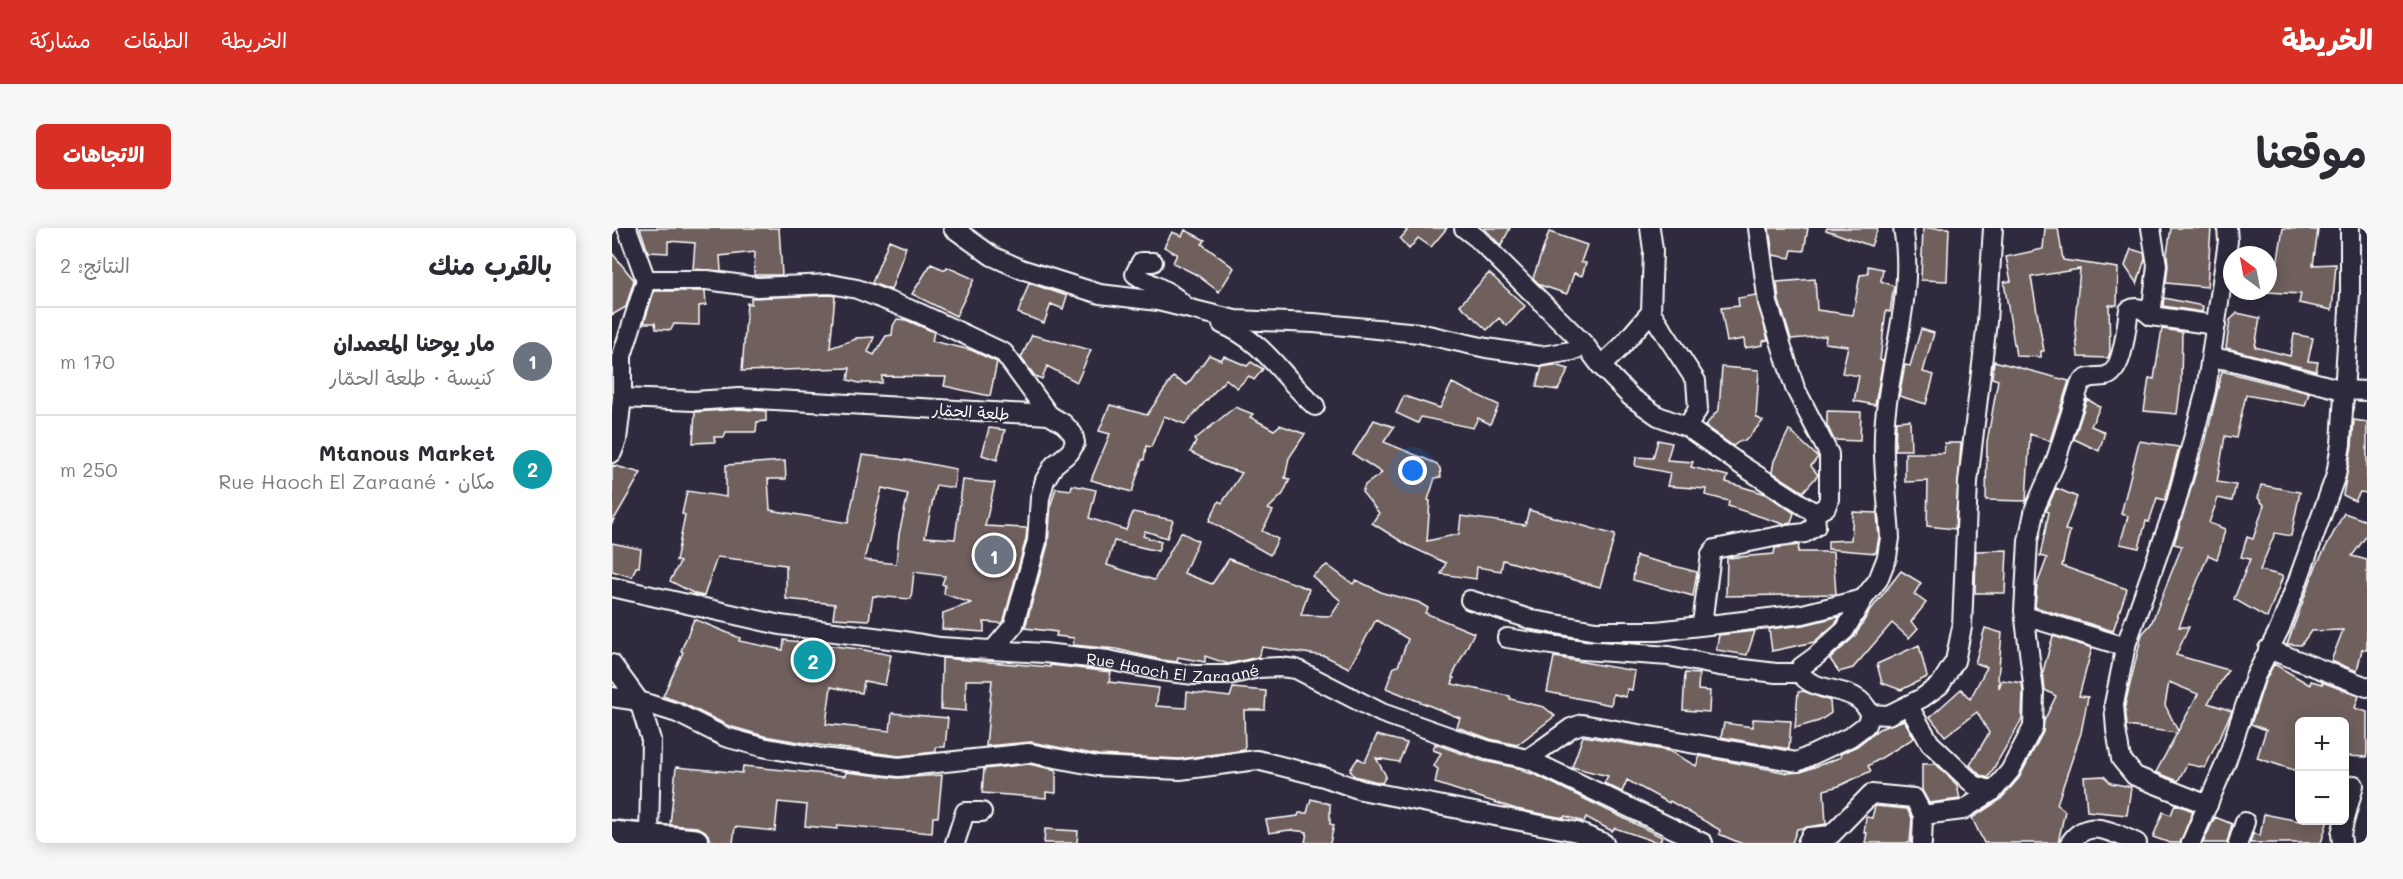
<!DOCTYPE html>
<html lang="ar">
<head>
<meta charset="utf-8">
<style>
  body { margin:0; font-family:Mali,"Playpen Sans Arabic",sans-serif; background:#f7f7f7; color:#2b2b33; direction:rtl }
  .controls { position:absolute; right:18px; bottom:18px; display:grid; overflow:hidden; border-radius:9px; box-shadow:0 3px 15px #0003 }
  .controls button { width:54px; height:54px; display:grid; place-items:center; padding:0; border:0; border-bottom:2px solid #e1e1e2; background:#fff; color:#2b2b33; font:30px sans-serif }
  .compass { position:absolute; left:1611px; top:18px; width:54px; height:54px; border-radius:50%; background:#fff; box-shadow:0 3px 15px #0003; rotate:328deg }
  .you { position:absolute; left:801px; top:243px; width:21px; height:21px; margin:-15px; border:4px solid #fff; border-radius:50%; background:#1a73e8; box-shadow:0 0 0 9px #1a73e833 }
  .badge { display:grid; place-items:center; width:39px; height:39px; border-radius:50%; background:#d93025; color:#fff; font-size:20px; font-weight:700 }
  .pin { position:absolute; translate:-50% -50%; border:3px solid #fff; box-shadow:0 2px 6px #0006 }
  .list { margin:0; padding:0; list-style:none }
  h2 { display:flex; justify-content:space-between; align-items:center; height:78px; margin:0; padding:0 24px; font-size:26px }
  h2 small { font-size:20px; font-weight:400; color:#7c7c81 }
  .list li { display:grid; grid-template-columns:39px 1fr auto; gap:18px; align-items:center; box-sizing:border-box; height:108px; padding:0 24px; border-top:2px solid #e1e1e2 }
  .list b { display:block; font-size:22px; white-space:nowrap }
  .list p { margin:0; font-size:20px; white-space:nowrap; color:#7c7c81 }
  .list em { font-size:20px; font-style:normal; color:#7c7c81 }
  .map { position:relative; flex:none; width:1755px; height:615px; overflow:hidden; direction:ltr; border-radius:9px }
  header { display:flex; align-items:center; gap:36px; box-sizing:border-box; height:84px; padding:0 30px; background:#d93025; color:#fff }
  header strong { font-size:28px }
  nav { display:flex; gap:33px; margin-inline-start:auto; font-size:21px }
  .intro { display:flex; align-items:center; justify-content:space-between; box-sizing:border-box; height:144px; padding:0 36px }
  h1 { margin:0; font-size:42px }
  .button { padding:15px 27px; border-radius:9px; background:#d93025; color:#fff; font-size:21px; font-weight:700 }
  main { display:flex; gap:36px; padding:0 36px }
  aside { flex:1; background:#fff; border-radius:9px; box-shadow:0 3px 15px #0003 }
  .map>svg:first-child { display:block }
  .building { fill:#6f605d; stroke:#fff; stroke-width:1.5; fill-rule:evenodd }
  .lines { fill:none; stroke-linecap:round; stroke-linejoin:round }
  .minor-casing { stroke:#fff; stroke-width:22 }
  .highway-casing { stroke:#fff; stroke-width:32 }
  .minor { stroke:#2f2a3d; stroke-width:18 }
  .highway { stroke:#2f2a3d; stroke-width:27 }
  .labels { text-anchor:middle; dominant-baseline:central; stroke-width:5; stroke-linejoin:round; paint-order:stroke }
  .street-label { font-size:16px; fill:#fff; stroke:#2f2a3d }
</style>
</head>
<body>
<header>
<strong>الخريطة</strong>
<nav><a>الخريطة</a><a>الطبقات</a><a>مشاركة</a></nav>
</header>
<div class="intro"><h1>موقعنا</h1><a class="button">الاتجاهات</a></div>
<main>
<div class="map">
<svg width="1755" height="615" viewBox="0 0 1755 615">
  <rect width="100%" height="100%" fill="#2f2a3d"/>
  <filter id="ink" filterUnits="userSpaceOnUse"><feTurbulence type="fractalNoise" baseFrequency=".0167" numOctaves="2"/><feDisplacementMap in="SourceGraphic" scale="12" xChannelSelector="R" yChannelSelector="G"/><feConvolveMatrix kernelMatrix="1 2 1 2 8 2 1 2 1" color-interpolation-filters="sRGB"/></filter>
  <g filter="url(#ink)">
    <!-- building -->
    <path class="building" d="M28,0H167L170,47H142L143,24L108,28L109,43L81,41L83,15L56,13V25L36,24Z
      M791,0H835L819,19L806,10L797,21L788,11L795,3Z
      M872,0H898L889,18Z
      M1157,0H1196L1192,23L1180,22L1178,30L1161,27Z
      M1215,0H1266L1259,18L1214,2Z
      M1311,0H1337L1335,53L1309,52Z
      M1433,0H1446L1451,32L1506,40L1505,77H1497L1498,124L1496,130L1466,129L1463,94L1468,41L1419,49L1432,123H1429V129L1404,128L1392,54L1399,53L1394,29L1431,21Z
      M1559,0H1599L1595,59L1554,55L1556,38L1555,26Z
      M1671,0L1706,2L1701,37L1724,36L1720,82L1687,75L1689,66L1656,64V50H1658L1660,38H1665Z
      M573,2L593,12L590,16L622,40L607,64L585,47L561,35L565,26L552,19L560,4L570,8Z
      M937,4L975,17L969,34L974,35L970,48L962,45L955,66L928,57L921,50Z
      M277,12L294,19L279,62L260,55Z
      M1519,21L1532,25L1533,31L1525,56L1513,38Z
      M0,25L22,52L14,79L0,87Z
      M319,36L333,42L335,39L362,51L344,88L300,66Z
      M1256,38L1271,41L1269,53L1282,58L1278,84L1274,83L1268,132L1271,133L1263,177L1242,173L1247,148L1230,145L1236,118L1213,115L1214,108L1179,111L1167,73L1165,54L1203,51L1205,82L1241,87L1248,47L1256,46Z
      M877,45L913,78L895,98L887,90L875,102L848,77Z
      M417,55L455,68L451,81L439,76L432,95L406,85Z
      M42,63H93L94,77L87,78V97L62,96L59,102L44,101L43,95H32Z
      M218,67L223,68L218,120L244,111V110L262,109L256,124L262,127L274,108L280,107L281,98L285,91L294,92L322,104L320,113L359,122L385,134L378,168L332,158L334,149L270,148V155H247L236,152L238,140L130,143L135,75L139,76V70Z
      M1144,67L1156,112L1151,113V117L1133,120L1132,111L1115,114L1109,80L1127,78L1126,70Z
      M1552,70L1591,78L1590,84L1551,78Z
      M1625,85L1648,90L1643,119L1678,128L1682,106L1701,110L1696,133L1706,134L1704,143L1614,120L1618,92Z
      M1309,101L1322,105L1311,144L1322,147L1314,176L1287,168L1293,137L1298,138Z
      M1550,101L1570,104L1569,155L1565,186L1532,183L1537,150L1542,151Z
      M420,107L479,122L465,154L435,138L430,151L423,148L409,130Z
      M597,127L609,132L612,128L635,138L639,134L651,141L642,152L637,148L625,160L614,151L573,196L552,188L539,219L534,218L532,232H530L520,264L479,252L498,206L487,203L498,177L535,187L561,149L575,157Z
      M1382,133L1457,153L1438,213L1418,206L1414,273L1374,272L1375,214L1386,152L1380,150Z
      M942,137L957,141L946,162L924,159L930,139Z
      M1110,139L1147,142L1144,189L1151,193L1133,213H1128L1121,218L1093,198L1107,181Z
      M1610,143L1697,165L1693,178L1634,167L1624,210L1613,208L1605,254L1624,257L1620,273L1606,270L1597,295L1613,301L1608,322L1605,331L1596,327L1567,399H1577L1564,427L1616,442L1596,475L1620,483L1593,540L1575,536L1566,553L1544,544L1565,505L1515,498L1513,477L1530,406L1539,396L1570,318L1562,316L1594,211ZM1557,454L1586,466L1566,503L1553,477Z
      M840,155L887,177L878,196L866,190L861,200L809,189L806,195L784,185L792,168L828,180Z
      M1475,171L1488,179L1479,198L1493,204L1487,223L1462,211Z
      M623,179L641,186L638,189L662,202L668,197L693,206L677,230L673,250L678,251L671,266L656,281L661,283L650,303L666,311L658,327L597,293L607,273L610,275L630,245L607,238L578,224L584,214L582,212Z
      M127,181L154,183V193L145,194L144,204H114L112,209H102L103,214L81,215L83,184Z
      M1215,183L1249,184L1248,213L1222,212L1215,197Z
      M762,192L782,199L772,214L823,235L828,240L829,249L823,250L816,272L818,273L815,313L847,306L849,288L913,297L917,282L1003,307L988,359L891,332L889,343L865,339L864,351L829,346L834,335L795,317L760,295L767,285L750,264L753,257L770,245L741,226Z
      M1298,192L1299,222H1283L1284,193Z
      M1742,192L1755,194V265L1748,264L1743,273L1731,267L1740,218Z
      M377,200L393,202L385,232L370,227Z
      M1177,202L1206,229L1199,238L1206,247L1191,264L1160,244L1162,233Z
      M1046,212L1060,215L1055,232L1081,234L1079,239L1116,248L1114,254L1154,266L1182,285L1179,295L1171,296L1116,278L1117,273L1093,267L1094,261L1055,258L1058,245L1023,238L1024,229L1041,230Z
      M1527,213L1567,219L1553,272L1545,270L1537,294L1534,293L1527,320L1508,316L1516,288L1509,286Z
      M1333,215H1349L1343,301L1315,298L1316,253L1293,254V225H1332Z
      M250,227L302,233L344,241L342,260L324,257L313,309L343,311L351,252L383,255L373,298L415,300L414,311L392,392L389,395L372,394V404L330,401L331,385L359,375L332,366L333,357L330,356L333,348L302,344L299,371L261,368L257,392L221,390L223,376L174,371V337L105,329L92,368L83,366L58,353L68,334L64,333L73,287L70,286L75,263L114,269V237L173,233L174,251H156L158,282L236,295ZM270,260L296,266L287,306L284,336L252,332Z
      M0,237L29,245L0,295Z
      M460,257L484,262L477,290L514,302L521,284L561,292L555,310L533,303L531,308L549,314L546,323L502,313L495,337L542,352L569,304L586,313L572,345L600,356L617,331L697,361L689,387L719,388L729,373L700,348L715,337L741,356L744,352L771,365L806,374L816,380L813,385L862,405L840,449L842,450L840,456L898,468V471L932,479L943,488L905,517L878,511L845,499L848,490L774,460L782,439L786,438L796,411L764,392L737,440L713,428L650,419L646,429L616,436L593,428V434L566,429L565,434L550,432L504,421L461,417L462,410L444,408L445,404L413,400L436,316L439,276L444,260L459,262Z
      M1649,257L1688,264L1679,308L1663,305L1648,342L1671,348L1655,390L1622,371L1638,331L1629,329L1635,309L1641,311L1652,277L1646,270Z
      M1444,260L1465,269L1453,302L1458,303L1450,338L1515,361L1501,403L1423,379L1425,357L1435,330L1428,328L1437,284L1434,283Z
      M1241,284L1265,285L1267,309L1264,325L1216,321V313L1239,312Z
      M1732,285L1755,293V307L1740,328L1755,332V422L1750,421L1745,443L1719,433L1731,402L1699,403L1689,417L1675,416L1704,338Z
      M0,315L29,321L27,339H24L20,349L0,343Z
      M1187,317L1186,324H1221L1224,366L1114,368L1115,330L1162,326L1163,320Z
      M1395,322L1393,365H1363L1364,323Z
      M1024,328L1085,344L1081,368L1021,352Z
      M1289,343L1309,355L1302,366L1314,375L1299,394L1306,400L1297,410L1280,395L1241,440L1227,444L1218,431L1243,408L1257,384Z
      M1228,388L1224,395L1202,414L1160,423L1157,401L1192,397Z
      M82,391L128,410L127,413L171,422L172,412L247,421L279,427L273,457L252,453L250,465L219,459L214,496L278,503L280,485L336,490L333,519H324V524L287,528L199,516L152,508L117,498L70,475L51,468L71,424L69,423Z
      M1373,400L1390,405L1386,451L1387,452V460L1390,452L1410,455L1411,465L1410,491L1376,550L1368,547L1358,537L1377,505L1365,484L1333,508L1318,489L1349,461L1358,471L1375,439L1363,435Z
      M1143,403L1135,427L1104,422L1107,407Z
      M1441,408L1480,420L1467,468L1476,469L1469,505L1445,576L1453,583L1446,615H1372L1360,590L1388,572L1407,550L1431,504L1432,493L1444,468L1433,462L1431,443Z
      M1307,417L1315,449L1289,462L1270,455L1265,436Z
      M942,429L1023,443L1020,462L1015,461L1014,469L1001,466L999,477L935,464Z
      M330,430L438,439V437L499,444L497,454L547,460L544,478L574,480L575,464L618,469L621,460L654,463L653,482H632L633,522L568,531L486,527L419,514L374,518L380,452H354V483L329,481Z
      M1662,436L1698,457L1699,453L1710,456V454L1747,468L1743,480L1755,484V529L1732,528V494H1688V544L1645,530L1654,502L1639,496L1653,453Z
      M1073,445L1087,446L1086,462L1098,463L1097,484L1071,482Z
      M1191,463L1218,473L1219,485L1207,493L1183,500L1186,464Z
      M1141,491L1179,493L1177,521L1109,509L1112,495L1141,499Z
      M1292,492L1302,510L1256,538L1259,543L1227,558L1212,562L1214,596L1185,601L1180,615H1128L1107,606L1108,602L1058,573L1057,575L1015,552L1010,564L992,555L996,548L960,539L971,508L1057,523L1084,538L1088,528L1176,545L1189,544L1229,529L1228,526L1245,518L1267,501Z
      M765,507L795,515L787,534L764,530L774,548L770,555L742,548L738,542L746,530L753,534Z
      M823,516L871,533L911,541L910,543L924,547L1050,609L1047,615L1003,600L1000,603L974,589L972,594L953,588L952,590L904,581L823,555L826,541L822,538L829,525L821,522Z
      M417,536L444,542V565L434,564V570L370,565L372,541Z
      M1310,536H1324L1345,557L1348,571L1317,575L1310,562Z
      M131,538L233,548L234,544L286,550L330,547L326,589H321L320,605L226,597L225,601L193,598L195,577L166,574L163,603L123,599L121,615L98,613L93,603L85,599L58,597L64,539L130,545Z
      M1492,548L1499,555L1519,559L1515,587L1475,583L1472,549Z
      M699,571L718,576V596L722,597L718,615H693L695,604L678,602L657,605L654,592L686,588L687,585H695Z
      M1563,576L1581,583L1568,615H1558L1541,609L1551,584L1559,587Z
      M1263,578L1295,581L1300,590L1298,615H1253L1255,605H1252L1254,589L1260,590Z
      M1652,586L1687,593L1716,592L1709,615H1638L1641,605L1648,608Z
      M1603,589L1620,596L1615,615H1591Z
      M433,601L466,603L465,615H432Z"/>
    <g class="lines">
      <!-- minor casing -->
      <g class="minor-casing">
        <g id="minor">
          <path d="M341,0L380,28L409,41L488,66L546,73L623,92L702,95L807,105L874,120L929,128L960,123L973,117"/>
          <path d="M852,0L865,10L973,117L989,138L1019,169L1046,188L1075,199L1129,237L1203,285L1214,279L1217,271V226L1183,160L1156,75L1146,0"/>
          <path d="M1539,0L1545,37L1539,88L1604,97"/>
          <path d="M541,34H529L523,46C541,59 555,60 572,77"/>
          <path d="M34,52H95L145,59L219,56L245,61L307,85L392,125L437,187"/>
          <path d="M1039,84L1084,153L1086,181L1075,199"/>
          <path d="M610,96C655,115 668,147 703,178"/>
          <path d="M1599,130L1617,132L1731,162L1755,163"/>
          <path d="M989,138L1008,120L1039,84L1041,22L1038,0"/>
          <path d="M10,170L82,173L127,170L437,187L452,196L461,206L463,215L458,224L442,237L433,252L428,270L425,313L402,397L381,422"/>
          <path d="M0,225L5,212L10,170V128L34,52L15,0"/>
          <path id="s1" d="M0,359L168,397L293,413L328,419L432,425L496,432L548,443L582,447H617L647,440L668,439L684,441L770,485L875,522L916,531L1091,615"/>
          <path d="M858,372L921,392L984,403H1045L1191,386L1251,371"/>
          <path d="M1413,388L1514,419"/>
          <path d="M1090,396L1099,326L1103,321L1167,308L1193,305L1204,298L1203,285"/>
          <path d="M895,410L971,422L1057,428L1107,438L1164,445H1188"/>
          <path d="M1656,421L1755,459"/>
          <path d="M0,436L27,473L39,512L37,610"/>
          <path d="M0,469L27,473L65,485L113,509L150,519L210,530L287,539L417,525L485,538L568,542L645,532L712,549L749,562L965,604L992,615"/>
          <path d="M1296,477L1318,515L1362,557L1381,563"/>
          <path d="M1258,486L1276,487L1310,470L1328,457L1343,433L1350,399L1356,254L1375,94L1381,0"/>
          <path d="M916,531L959,500L970,496L1185,534L1238,509L1254,497L1258,486C1244,454 1205,469 1188,445L1189,439L1204,428L1233,402L1251,371L1266,352L1275,329L1278,310C1276,271 1269,229 1273,191C1279,127 1303,64 1291,0"/>
          <path d="M1596,577L1523,548L1509,531L1504,502L1502,476L1514,417L1564,275L1594,162L1616,13L1615,0"/>
          <path d="M343,615L353,584H370"/>
          <path d="M1195,615L1198,609L1219,607L1259,566L1302,570L1311,587"/>
          <path d="M1310,615L1311,587L1351,582L1381,563L1398,543L1421,499L1422,464L1412,383L1416,313L1423,280L1443,235L1468,156C1476,147 1483,150 1494,148C1512,143 1514,98 1517,82C1526,77 1532,82 1539,88"/>
          <path d="M1458,615C1476,589 1500,604 1525,615"/>
          <path d="M1579,615L1614,534L1643,449L1668,400L1685,355L1724,247L1729,216L1738,65V0"/>
          <path d="M1626,615L1633,594"/>
          <path d="M1730,615L1729,606L1742,557"/>
        </g>
      </g>
      <!-- highway casing -->
      <g class="highway-casing">
        <path id="highway" d="M0,607L83,615"/>
      </g>
      <!-- minor -->
      <use href="#minor" class="minor"/>
      <!-- highway -->
      <use href="#highway" class="highway"/>
    </g>
  </g>
  <g class="labels">
    <!-- street labels -->
    <g class="street-label">
      <text transform="translate(359 183) rotate(4)">طلعة الحمّار</text>
      <text stroke="none"><textPath href="#s1" startOffset="568">Rue Haoch El Zaraané</textPath></text>
    </g>
  </g>
</svg>
<div class="controls">
<button>+</button>
<button>−</button>
</div>
<svg class="compass" viewBox="-18 -18 36 36"><path d="M0-13l5 13h-10z" fill="#e53935"/><path d="M0 13l5-13h-10z" fill="#7c7c81"/></svg>
<div class="you"></div>
<div class="pin badge" style="left:382px;top:327px;background:#6b7280">1</div>
<div class="pin badge" style="left:201px;top:432px;background:#0f9aa8">2</div>
</div>
<aside>
<h2>بالقرب منك<small>النتائج: 2</small></h2>
<ul class="list">
<li><span class="badge" style="background:#6b7280">1</span><div><b>مار يوحنا المعمدان</b><p>كنيسة · طلعة الحمّار</p></div><em>170 m</em></li>
<li><span class="badge" style="background:#0f9aa8">2</span><div><b>Mtanous Market</b><p>مكان · Rue Haoch El Zaraané</p></div><em>250 m</em></li>
</ul>
</aside>
</main>
</body>
</html>
